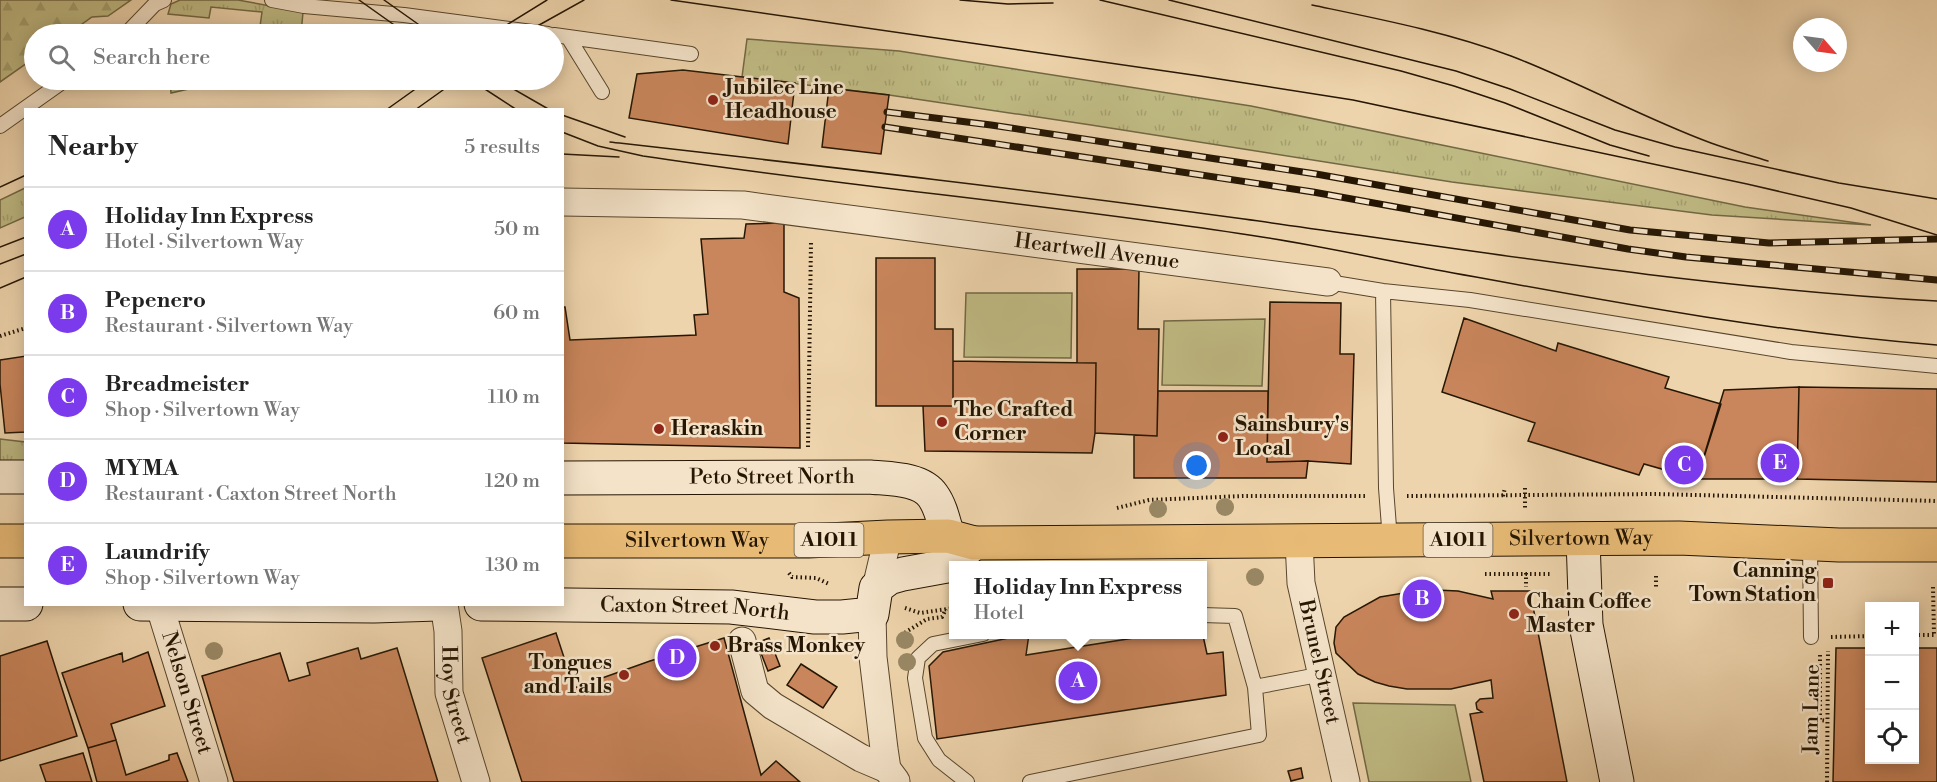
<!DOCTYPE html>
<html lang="en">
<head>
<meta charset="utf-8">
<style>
  body { margin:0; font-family:"Libre Bodoni",serif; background:#f6f6f6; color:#222 }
  .controls { position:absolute; right:18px; bottom:18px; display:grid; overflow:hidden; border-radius:0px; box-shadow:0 3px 15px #0003 }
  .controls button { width:54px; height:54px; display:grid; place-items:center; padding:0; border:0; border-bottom:2px solid #e0e0e0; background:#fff; color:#222; font:30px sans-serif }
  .compass { position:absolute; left:1793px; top:18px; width:54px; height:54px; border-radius:50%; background:#fff; box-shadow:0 3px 15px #0003; rotate:118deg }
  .you { position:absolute; left:1197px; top:466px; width:21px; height:21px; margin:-15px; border:4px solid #fff; border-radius:50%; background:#1a73e8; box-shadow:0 0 0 9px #1a73e833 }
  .badge { display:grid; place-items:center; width:39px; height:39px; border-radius:50%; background:#7c3aed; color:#fff; font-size:20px; font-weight:700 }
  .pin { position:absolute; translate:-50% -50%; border:3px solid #fff; box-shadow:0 2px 6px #0006 }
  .popup { position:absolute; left:949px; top:561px; width:258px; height:78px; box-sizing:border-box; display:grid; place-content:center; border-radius:0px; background:#fff; filter:drop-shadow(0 2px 4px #0005); font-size:20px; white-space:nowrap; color:#767676 }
  .popup b { font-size:22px; color:#222 }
  .popup::after { content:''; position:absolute; left:50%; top:100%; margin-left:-12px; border:12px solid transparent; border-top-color:#fff }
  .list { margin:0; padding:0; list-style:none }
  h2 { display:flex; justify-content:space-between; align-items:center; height:78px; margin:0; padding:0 24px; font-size:26px }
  h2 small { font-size:20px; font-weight:400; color:#767676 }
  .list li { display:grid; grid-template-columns:39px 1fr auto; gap:18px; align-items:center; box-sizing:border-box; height:84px; padding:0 24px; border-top:2px solid #e0e0e0 }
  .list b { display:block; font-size:22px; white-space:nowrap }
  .list p { margin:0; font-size:20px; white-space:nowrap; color:#767676 }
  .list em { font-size:20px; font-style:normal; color:#767676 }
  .icon { flex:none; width:33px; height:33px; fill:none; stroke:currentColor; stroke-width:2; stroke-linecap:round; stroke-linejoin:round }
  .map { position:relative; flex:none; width:1937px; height:782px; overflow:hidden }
  .search { position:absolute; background:#fff; box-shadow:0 3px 15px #0003; left:24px; top:24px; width:540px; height:66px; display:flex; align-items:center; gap:15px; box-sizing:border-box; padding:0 21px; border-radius:33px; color:#767676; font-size:22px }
  .panel { position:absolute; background:#fff; box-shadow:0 3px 15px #0003; left:24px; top:108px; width:540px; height:498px; border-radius:0px }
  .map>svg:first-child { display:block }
  .grass { fill:url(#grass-tufts); stroke:#726844; stroke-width:1.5 }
  .forest { fill:url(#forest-firs); stroke:#726844; stroke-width:1.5 }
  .garden { fill:#c0bb84; stroke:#726844; stroke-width:1.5 }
  .building { fill:#c9855b; stroke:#251603; stroke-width:1.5 }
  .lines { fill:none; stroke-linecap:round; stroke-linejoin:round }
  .lane-casing { stroke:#57462d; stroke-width:16 }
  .street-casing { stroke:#57462d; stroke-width:29 }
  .secondary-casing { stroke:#251603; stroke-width:35 }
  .primary-casing { stroke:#251603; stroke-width:35 }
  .path { stroke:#251603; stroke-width:4; stroke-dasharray:1.5 3; stroke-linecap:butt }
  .lane { stroke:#f4e3c9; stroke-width:14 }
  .street { stroke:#f4e3c9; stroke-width:27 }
  .secondary { stroke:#f4e3c9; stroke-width:33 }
  .primary { stroke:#e7ba76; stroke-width:33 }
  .tram { stroke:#251603; stroke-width:1.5 }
  .rail-casing { stroke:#251603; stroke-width:7 }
  .rail { stroke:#f4e3c9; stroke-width:4.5; stroke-dasharray:14; stroke-linecap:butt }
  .tree { fill:#998764 }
  .poi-dot { fill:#8f2418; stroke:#f4e3c9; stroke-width:2 }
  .labels { text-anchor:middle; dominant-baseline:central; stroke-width:5; stroke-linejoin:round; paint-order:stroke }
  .shield { fill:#f4e3c9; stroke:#63543e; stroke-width:1.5 }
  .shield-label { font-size:20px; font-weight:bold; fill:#251603 }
  .poi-label { font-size:21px; font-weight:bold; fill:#251603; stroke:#f4e3c9; text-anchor:start }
  .street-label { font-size:21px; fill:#251603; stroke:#f4e3c9 }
</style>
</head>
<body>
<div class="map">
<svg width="1937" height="782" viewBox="0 0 1937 782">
  <defs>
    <pattern id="grass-tufts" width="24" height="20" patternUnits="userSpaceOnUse" patternTransform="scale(1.5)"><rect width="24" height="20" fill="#c0bb84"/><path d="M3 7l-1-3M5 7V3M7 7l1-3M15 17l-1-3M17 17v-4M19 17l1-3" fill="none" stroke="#a5a070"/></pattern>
    <pattern id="forest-firs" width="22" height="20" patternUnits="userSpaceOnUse" patternTransform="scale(1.5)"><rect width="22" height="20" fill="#c0bb84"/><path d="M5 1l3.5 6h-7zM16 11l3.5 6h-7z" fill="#a5a070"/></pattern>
  </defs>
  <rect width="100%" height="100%" fill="#eed4ac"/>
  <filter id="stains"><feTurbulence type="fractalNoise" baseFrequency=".00333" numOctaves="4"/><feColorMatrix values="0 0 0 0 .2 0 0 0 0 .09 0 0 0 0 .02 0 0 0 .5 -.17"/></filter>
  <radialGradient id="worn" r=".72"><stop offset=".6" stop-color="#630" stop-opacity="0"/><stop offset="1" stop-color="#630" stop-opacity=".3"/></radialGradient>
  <!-- grass -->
  <path class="grass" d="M180,0H238L303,12L301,34H259L262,12L211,7L209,18L168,14L171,4Z
    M747,39L899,51L1251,106L1745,207L1871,225L1712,215L1452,182L1091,125L889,95L742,77Z
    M170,80H228L171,93Z
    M25,188V217L0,228V200Z
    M0,439L25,442V466H0Z"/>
  <!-- forest -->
  <path class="forest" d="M0,0H131L108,16L92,17L68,34H34V58L0,82Z"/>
  <!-- garden -->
  <path class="garden" d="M966,293H1072L1071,358L964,357Z
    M1265,319L1262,386L1162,385L1164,321Z
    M1353,703L1455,705L1471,782H1369Z"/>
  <!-- building -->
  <path class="building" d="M225,28L250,31V34H214L216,32Z
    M683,70L795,83L788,144L629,118L637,74Z
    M829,88L889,95L881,154L822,147Z
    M784,223V292L799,298L800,448L562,443V307H565L570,340L696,335L694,315L708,314L701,239L744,238L746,224Z
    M876,258H935V329H953V406H876Z
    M1077,269H1139L1138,329H1159L1157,436L1095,433L1096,363H1077Z
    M1270,302L1341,303L1340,354H1354L1351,464L1308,461L1267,462Z
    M1464,318L1556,351L1558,343L1669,377L1665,388L1721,404L1697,479L1644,464L1639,475L1528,441L1535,423L1442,392Z
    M26,356V432L5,433L0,384V360Z
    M953,361L1096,363L1095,433L1092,453L925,451L923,406H953Z
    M1799,387L1937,389V482L1797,479Z
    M1799,387L1797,479H1697L1724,390Z
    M1158,391H1268L1267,462L1308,461L1306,478H1134V435L1157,436Z
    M1436,590L1458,591L1493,599L1491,591H1530L1567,782H1484L1470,714L1482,712L1477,709L1476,703L1480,699L1493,698L1491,680L1451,689H1407L1389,686L1375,682L1358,674L1336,653L1334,643L1336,627L1344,617L1380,597L1416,591Z
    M1202,631L1207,654L1223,652L1226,695L937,739L929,666L943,652L1027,634H1029L1026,655L1159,634H1202Z
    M556,633L574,688L650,661L724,638L761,775L776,761L800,782H522L482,658Z
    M769,638L780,666L768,671L757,643Z
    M47,641L77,736L0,761V656Z
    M358,648L361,659L397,648L438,782H234L202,676L280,653L289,681L310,675L307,663Z
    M1836,648H1870V760H1914V648H1937V782H1833Z
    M148,652L165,706L111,724L116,740L88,748L62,673L122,653L123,662Z
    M801,664L837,687L823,708L787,685Z
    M116,740L126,775L169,760V755L177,753L188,782H97L88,748Z
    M83,753L92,782H46L40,765Z
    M1301,768L1303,778L1291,781L1288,771Z"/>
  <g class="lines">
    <!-- lane casing -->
    <g class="lane-casing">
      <path id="lane" d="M272,0L304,6L404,15L548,34
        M126,34L155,4L164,0
        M554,35L691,54
        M568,37L602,92
        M0,126L65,80
        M1328,282L1383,291L1470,300L1791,352L1937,366
        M1383,291L1386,488L1390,540
        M1810,544L1811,637
        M1202,615L1235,616L1255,687
        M967,782L939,760L925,738L915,678L918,658L933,644L983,634
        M1030,782L1259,735L1255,687L1323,674"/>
    </g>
    <!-- street casing -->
    <g class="street-casing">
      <g id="street">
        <path id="s1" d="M562,202L743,205L1328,282"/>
        <path id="s2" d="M1299,541L1301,583L1346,782"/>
        <path d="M876,588L888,537"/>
        <path id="s3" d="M159,604L214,782"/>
        <path id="s4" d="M444,604L448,631L449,693L476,782"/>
        <path d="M872,614L873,657L884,749L887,769L896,781"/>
        <path d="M742,641L755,691L773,706L861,758L887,769"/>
      </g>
    </g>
    <!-- secondary casing -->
    <g class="secondary-casing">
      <g id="secondary">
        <path d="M0,477H26"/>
        <path id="s5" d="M562,478L870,477C889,479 921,478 933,496C941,507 944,523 948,536"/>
        <path d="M1583,539L1586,625L1617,782"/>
        <path d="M0,604H26"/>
        <path d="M140,604L374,606L438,604"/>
        <path id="s6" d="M481,604L731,607L815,617H842L872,614L876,588L889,578L903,574L947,566L974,543"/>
      </g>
    </g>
    <!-- primary casing -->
    <g class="primary-casing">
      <g id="primary">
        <path d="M0,541H26"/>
        <path id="s7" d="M562,541H808L888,537L948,536L974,543L1679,538L1839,545H1937"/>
      </g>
    </g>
    <!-- path -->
    <path class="path" d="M0,336L26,328
      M808,447L811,242
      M1525,488V508
      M1407,496L1655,494L1937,501
      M1503,496L1505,488
      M1117,508L1149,500L1243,496H1366
      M789,573L792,577L816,578L829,584
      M1526,573V587
      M1485,574H1552
      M1656,576V587
      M1933,587L1934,635
      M905,608L920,613L954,608
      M1616,608H1628
      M1127,634L1128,639
      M901,635L927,619L942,617L946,609
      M1914,635H1936
      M1831,637L1870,636
      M1820,655V720L1827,721
      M1827,782L1828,651"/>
    <!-- lane -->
    <use href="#lane" class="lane"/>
    <!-- street -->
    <use href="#street" class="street"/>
    <!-- secondary -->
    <use href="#secondary" class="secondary"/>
    <!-- primary -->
    <use href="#primary" class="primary"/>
    <!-- tram -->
    <path class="tram" d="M359,0L407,34
      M384,0L432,34
      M671,0L1200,76L1353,100L1747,184L1851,208L1937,235
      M960,0L1008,4L1053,3
      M1100,0L1401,71L1454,86L1505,103L1610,145L1649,156
      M1169,0L1456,71L1510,89L1615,130L1675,147L1839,183L1937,199
      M1312,5C1379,19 1447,32 1511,56C1579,82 1643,118 1711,143C1730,150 1749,155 1768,161
      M492,34L547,0
      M523,34L584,0
      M471,80L517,110
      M498,80L550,110
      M386,110L428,80
      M415,110L457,80
      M562,115L625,137
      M562,132L598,146L643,156C849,187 1057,205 1262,237C1321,246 1379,259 1437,270C1602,300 1769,332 1937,345
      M610,142C821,166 1033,190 1244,219C1474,251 1705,288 1937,301
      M562,154L619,157
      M0,187L26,175
      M0,247L26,237
      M0,264L26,254
      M0,288L26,277"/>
    <!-- rail casing -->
    <g class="rail-casing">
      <path id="rail" d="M887,112L991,125L1316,174L1630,230L1769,243L1937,239
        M885,127L1313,192L1628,249L1686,257L1937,280"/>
    </g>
    <!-- rail -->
    <use href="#rail" class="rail"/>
  </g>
  <!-- trees -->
  <g class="tree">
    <circle cx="1225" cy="507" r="9"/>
    <circle cx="1158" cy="509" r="9"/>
    <circle cx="1255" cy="577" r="9"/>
    <circle cx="905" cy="640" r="9"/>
    <circle cx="214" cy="651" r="9"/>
    <circle cx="907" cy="662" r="9"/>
  </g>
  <!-- markers -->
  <g class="poi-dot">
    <circle cx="713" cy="100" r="6"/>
    <circle cx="942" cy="422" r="6"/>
    <circle cx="659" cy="429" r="6"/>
    <circle cx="1223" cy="437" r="6"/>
    <rect x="1822" y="577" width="12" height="12" rx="3"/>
    <circle cx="1514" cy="614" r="6"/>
    <circle cx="715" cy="646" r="6"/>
    <circle cx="624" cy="675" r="6"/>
  </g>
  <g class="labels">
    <!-- shield labels -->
    <g class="shield">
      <rect x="794.5" y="523" width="69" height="34" rx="4.5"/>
      <rect x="1423.5" y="523" width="69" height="34" rx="4.5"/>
    </g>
    <g class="shield-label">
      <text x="829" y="540">A1011</text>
      <text x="1458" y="540">A1011</text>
    </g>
    <!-- poi labels -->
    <g class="poi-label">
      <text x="725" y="88">Jubilee Line<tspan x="725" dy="24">Headhouse</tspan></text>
      <text x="954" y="410">The Crafted<tspan x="954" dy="24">Corner</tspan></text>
      <text x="1235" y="425">Sainsbury's<tspan x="1235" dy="24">Local</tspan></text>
      <text x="671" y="429">Heraskin</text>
      <text x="1816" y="571" text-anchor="end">Canning<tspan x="1816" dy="24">Town Station</tspan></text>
      <text x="1526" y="602">Chain Coffee<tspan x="1526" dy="24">Master</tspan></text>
      <text x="727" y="646">Brass Monkey</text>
      <text x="612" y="663" text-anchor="end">Tongues<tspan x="612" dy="24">and Tails</tspan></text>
    </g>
    <!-- street labels -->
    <g class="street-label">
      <text stroke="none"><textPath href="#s1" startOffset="538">Heartwell Avenue</textPath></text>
      <text stroke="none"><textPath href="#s5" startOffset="210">Peto Street North</textPath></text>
      <text stroke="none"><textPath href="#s7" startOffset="1020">Silvertown Way</textPath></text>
      <text stroke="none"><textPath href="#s7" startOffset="135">Silvertown Way</textPath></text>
      <text stroke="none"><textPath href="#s6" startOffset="214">Caxton Street North</textPath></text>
      <text stroke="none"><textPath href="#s2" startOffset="123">Brunel Street</textPath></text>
      <text stroke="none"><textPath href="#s3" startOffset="93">Nelson Street</textPath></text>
      <text stroke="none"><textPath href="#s4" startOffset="92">Hoy Street</textPath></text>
      <text transform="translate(1812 709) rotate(-89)">Jam Lane</text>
    </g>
  </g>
  <rect width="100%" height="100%" filter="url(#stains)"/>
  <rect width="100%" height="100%" fill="url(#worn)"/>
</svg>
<div class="controls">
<button>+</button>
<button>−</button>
<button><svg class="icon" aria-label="locate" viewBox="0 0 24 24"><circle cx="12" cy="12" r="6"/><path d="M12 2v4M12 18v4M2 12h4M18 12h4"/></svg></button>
</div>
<svg class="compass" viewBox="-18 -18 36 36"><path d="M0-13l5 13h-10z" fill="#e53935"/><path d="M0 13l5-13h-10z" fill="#767676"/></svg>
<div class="you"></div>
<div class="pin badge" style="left:1078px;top:681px">A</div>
<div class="popup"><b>Holiday Inn Express</b>Hotel</div>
<div class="pin badge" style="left:1422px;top:599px">B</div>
<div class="pin badge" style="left:1684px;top:465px">C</div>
<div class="pin badge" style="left:677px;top:658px">D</div>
<div class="pin badge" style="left:1780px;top:463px">E</div>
<div class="search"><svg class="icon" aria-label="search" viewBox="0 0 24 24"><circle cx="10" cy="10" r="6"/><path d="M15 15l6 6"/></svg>Search here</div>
<section class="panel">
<h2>Nearby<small>5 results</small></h2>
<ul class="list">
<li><span class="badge">A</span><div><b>Holiday Inn Express</b><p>Hotel · Silvertown Way</p></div><em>50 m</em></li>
<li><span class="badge">B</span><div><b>Pepenero</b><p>Restaurant · Silvertown Way</p></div><em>60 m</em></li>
<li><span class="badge">C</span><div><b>Breadmeister</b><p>Shop · Silvertown Way</p></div><em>110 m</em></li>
<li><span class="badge">D</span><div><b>MYMA</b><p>Restaurant · Caxton Street North</p></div><em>120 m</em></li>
<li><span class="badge">E</span><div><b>Laundrify</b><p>Shop · Silvertown Way</p></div><em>130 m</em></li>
</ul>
</section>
</div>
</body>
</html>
